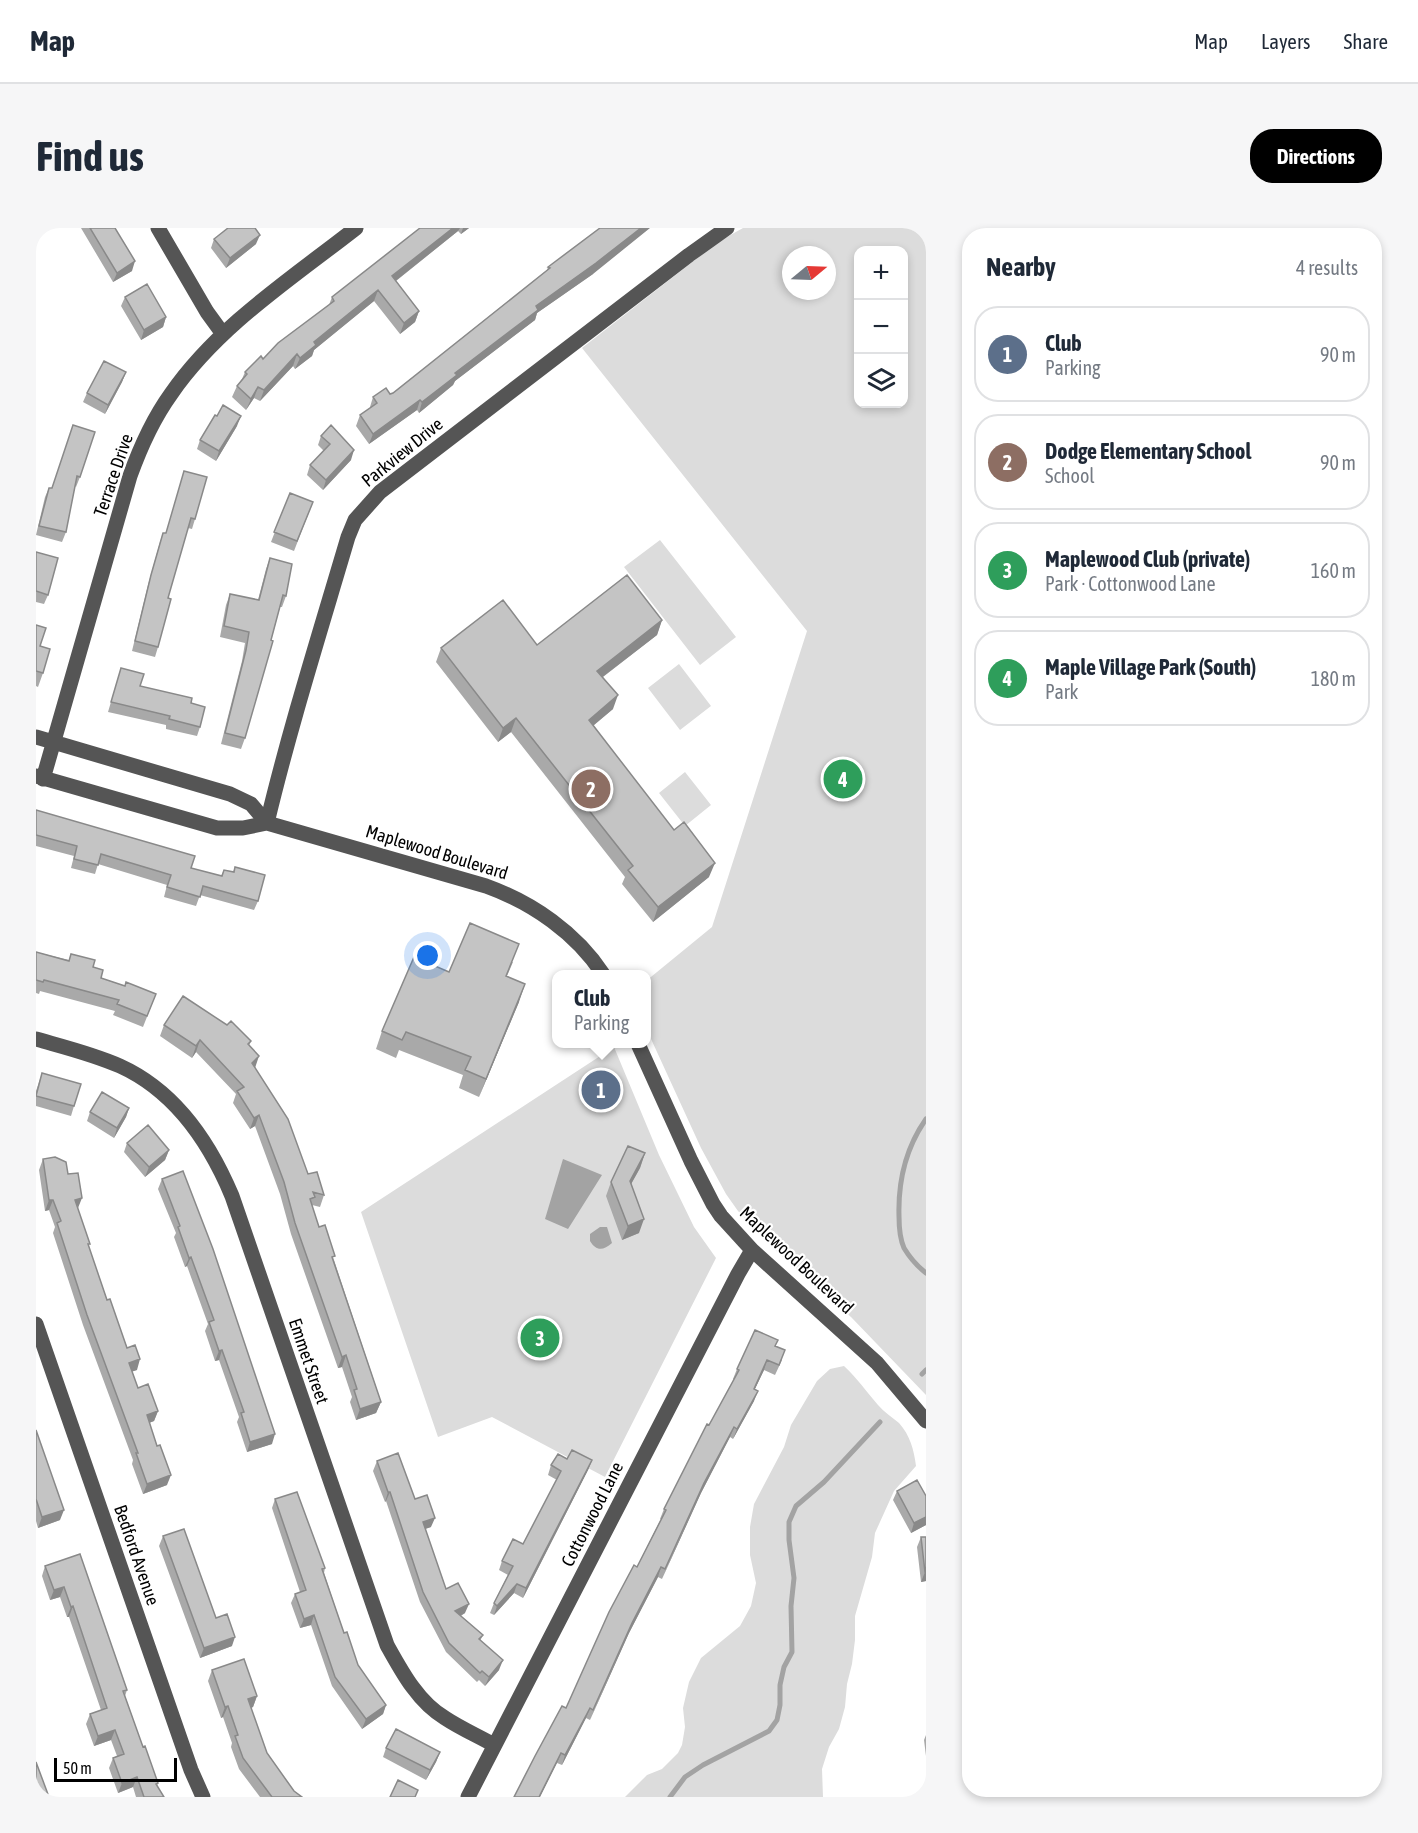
<!DOCTYPE html>
<html lang="en">
<head>
<meta charset="utf-8">
<style>
  body { margin:0; font-family:"Asap Condensed",sans-serif; background:#f6f6f7; color:#1f2937 }
  .controls { position:absolute; right:18px; top:18px; display:grid; overflow:hidden; border-radius:12px; box-shadow:0 3px 9px #0003 }
  .controls button { width:54px; height:54px; display:grid; place-items:center; padding:0; border:0; border-bottom:2px solid #e0e1e3; background:#fff; color:#1f2937; font:30px sans-serif }
  .compass { position:absolute; left:746px; top:18px; width:54px; height:54px; border-radius:50%; background:#fff; box-shadow:0 3px 9px #0003; rotate:71deg }
  .scale { position:absolute; left:18px; bottom:15px; width:123px; box-sizing:border-box; padding-left:6px; border:3px solid #000; border-top:0; font-size:16px; line-height:21px; white-space:nowrap; color:#000; -webkit-text-stroke:4px #fff; paint-order:stroke }
  .you { position:absolute; left:392px; top:728px; width:21px; height:21px; margin:-15px; border:4px solid #fff; border-radius:50%; background:#1a73e8; box-shadow:0 0 0 9px #1a73e833 }
  .badge { display:grid; place-items:center; width:39px; height:39px; border-radius:50%; background:#000; color:#fff; font-size:20px; font-weight:700 }
  .pin { position:absolute; translate:-50% -50%; border:3px solid #fff; box-shadow:0 2px 6px #0006 }
  .popup { position:absolute; left:516px; top:742px; width:99px; height:78px; box-sizing:border-box; display:grid; place-content:center; border-radius:12px; background:#fff; filter:drop-shadow(0 2px 4px #0005); font-size:20px; white-space:nowrap; color:#747a83 }
  .popup b { font-size:22px; color:#1f2937 }
  .popup::after { content:''; position:absolute; left:50%; top:100%; margin-left:-12px; border:12px solid transparent; border-top-color:#fff }
  .list { margin:0; padding:0; list-style:none }
  h2 { display:flex; justify-content:space-between; align-items:center; height:78px; margin:0; padding:0 24px; font-size:26px }
  h2 small { font-size:20px; font-weight:400; color:#747a83 }
  .list li { display:grid; grid-template-columns:39px 1fr auto; gap:18px; align-items:center; box-sizing:border-box; height:96px; margin:0 12px 12px; padding:0 12px; border:2px solid #e0e1e3; border-radius:24px }
  .list b { display:block; font-size:22px; white-space:nowrap }
  .list p { margin:0; font-size:20px; white-space:nowrap; color:#747a83 }
  .list em { font-size:20px; font-style:normal; color:#747a83 }
  .icon { flex:none; width:33px; height:33px; fill:none; stroke:currentColor; stroke-width:2; stroke-linecap:round; stroke-linejoin:round }
  .map { position:relative; flex:none; width:890px; height:1569px; overflow:hidden; border-radius:24px }
  header { display:flex; align-items:center; gap:36px; box-sizing:border-box; height:84px; padding:0 30px; background:#fff; border-bottom:2px solid #e0e1e3 }
  header strong { font-size:28px }
  nav { display:flex; gap:33px; margin-inline-start:auto; font-size:21px }
  .intro { display:flex; align-items:center; justify-content:space-between; box-sizing:border-box; height:144px; padding:0 36px }
  h1 { margin:0; font-size:42px }
  .button { padding:15px 27px; border-radius:24px; background:#000; color:#fff; font-size:21px; font-weight:700 }
  main { display:flex; gap:36px; padding:0 36px }
  aside { flex:1; background:#fff; border-radius:24px; box-shadow:0 3px 9px #0003 }
  .map>svg:first-child { display:block }
  .green { fill:#dcdcdc; fill-rule:evenodd }
  .water { fill:#a3a3a3 }
  .lines { fill:none; stroke-linecap:round; stroke-linejoin:round }
  .stream { stroke:#a3a3a3; stroke-width:5 }
  .minor { stroke:#555; stroke-width:15 }
  .wall { fill:#a9a9a9 }
  .shaded-wall { fill:#898989 }
  .building { fill:#c4c4c4; stroke:#898989; stroke-width:1.5 }
  .labels { text-anchor:middle; dominant-baseline:central; stroke-width:4.5; stroke-linejoin:round; paint-order:stroke }
  .street-label { font-size:18px; fill:#000; stroke:#fff }
</style>
</head>
<body>
<header>
<strong>Map</strong>
<nav><a>Map</a><a>Layers</a><a>Share</a></nav>
</header>
<div class="intro"><h1>Find us</h1><a class="button">Directions</a></div>
<main>
<div class="map">
<svg width="890" height="1569" viewBox="0 0 890 1569">
  <rect width="100%" height="100%" fill="#fff"/>
  <!-- green -->
  <path class="green" d="M707,0H890V1167L815,1089L738,1021L702,983L690,966L665,920L610,800V753L676,699L771,403L546,120L682,14ZM822,22H868V176H822ZM755,27H791V63H755Z
    M624,312L700,409L664,437L588,339Z
    M643,436L675,478L644,502L612,460Z
    M649,544L675,577L649,598L623,565Z
    M578,819L623,927L658,999L680,1030L569,1249L456,1189L402,1209L325,984Z
    M808,1138C821,1150 830,1163 842,1177C848,1184 856,1189 863,1195C874,1207 878,1222 880,1238L858,1263L839,1305L836,1329L819,1388V1412L816,1436L811,1456L809,1479L803,1501L793,1519L786,1541L787,1569H589L611,1547L626,1541L642,1525L646,1517L649,1499L647,1480L653,1454L665,1430L704,1398L715,1378L720,1355L714,1327V1299L718,1276L748,1219L755,1197L781,1153L794,1141Z"/>
  <!-- water -->
  <path class="water" d="M527,931L566,947L532,1001L509,991Z
    M564,999H571L576,1015C567,1023 560,1023 554,1013V1006Z"/>
  <g class="lines">
    <!-- stream -->
    <path class="stream" d="M890,891C869,921 862,953 863,988C863,998 864,1011 868,1020C874,1030 881,1038 890,1045
      M886,1146L890,1142
      M634,1569L649,1549L667,1537L733,1503L741,1492L744,1477V1457L748,1439L756,1424L755,1378L758,1350L753,1312V1294L760,1278L788,1254L844,1194"/>
    <!-- minor -->
    <path class="minor" d="M122,0L171,84L187,106
      M0,509L194,566L215,576L231,595
      M0,548L181,600H207L231,595L450,658C497,675 540,705 567,746
      M7,551L94,248C104,220 117,191 135,166C182,98 255,51 320,0
      M231,595C254,499 284,404 312,309L319,292L344,264L653,27L691,0
      M0,811C28,819 57,826 84,838C139,863 173,913 196,968L351,1417C366,1444 382,1474 409,1490C424,1500 442,1508 458,1517
      M602,816L655,933L677,976L685,988L716,1022L841,1135L890,1193
      M0,1096L155,1542L167,1569
      M432,1569L702,1046L716,1022"/>
  </g>
  <!-- wall -->
  <path class="wall" d="M45,0H79L96,43L77,54Z
    M384,0H433L425,6L422,3L360,53L383,83L379,94L364,106L338,73L278,122L276,128L259,141L257,138L224,173L218,170L210,182L196,169L201,158L206,151L209,144L227,131L293,77L296,69Z
    M178,11L220,16L190,40L175,20Z
    M512,39L557,46L501,85L499,92L419,153L417,157L383,185L381,182L333,216L320,198L324,187L334,180V179L337,169L357,165L511,42Z
    M89,69L130,89L127,99L105,112L85,78Z
    M90,144L86,154L69,186L47,174L51,165Z
    M37,197L44,249L40,259L39,258L30,304L26,314L0,307L9,269L13,260H16Z
    M201,198L180,233L161,221L164,212Z
    M285,208L315,232L287,262L271,247L274,237L288,223L282,217Z
    M148,243L159,291L156,301L152,300L132,370L122,419L119,429L96,423L112,357L124,314L127,305H130Z
    M254,265L277,274L258,323L235,314Z
    M0,324L12,367L8,376L0,374Z
    M234,330L250,368L246,379H244L209,510L205,521L185,516L206,433L209,415L184,409L190,377L194,366L222,372L230,341Z
    M626,392L621,407L567,449L577,481L557,498L673,649L617,694L586,656L589,649L475,504L462,514L400,434L405,420L501,417Z
    M0,397L7,445L2,459L0,458Z
    M85,440L104,458L155,475L164,499L161,508L130,501V497L72,484Z
    M0,582L155,640L185,648L188,642L197,644L199,639L222,673L218,682L164,667L160,678L128,669L131,657L62,636L59,646L35,640L38,628L0,618Z
    M0,724L33,732L35,726L57,739L65,750L89,758L120,766L107,799L77,787L79,783L4,763L3,766L0,765Z
    M477,734L471,748L483,774L443,869L423,860L427,847L363,822L360,830L340,821L346,803L413,744Z
    M128,797L215,813L213,818L219,840L272,946L288,967L284,979L276,977L283,999L298,1032L345,1174L340,1185L320,1192L314,1174L316,1169L306,1139L302,1140L255,1006L244,966L219,898L214,901L197,875L200,866L160,824L156,830L124,808Z
    M6,845L38,878L35,888L0,878V863Z
    M93,880L90,889L78,910L51,893L54,884Z
    M91,915L133,922L129,932L109,949L88,924Z
    M609,925L604,940L595,956L603,1005L586,1012L570,968L575,954Z
    M7,931L32,946L53,1019L71,1072L101,1142L96,1143L102,1160L122,1183L118,1193L113,1195L131,1257L107,1266L96,1236L97,1232L47,1097L17,1005L19,999L13,982L9,983L3,942Z
    M126,951L236,1216L211,1224L201,1194L203,1189L183,1132L179,1133L169,1103L172,1096L151,1038L149,1039L138,1009L140,1005L122,961Z
    M740,1118L746,1132L739,1147L728,1142L719,1161L718,1173L697,1211L694,1209L665,1265L626,1351L622,1349L593,1405L554,1492L550,1490L526,1537L521,1535L530,1480L625,1291H624L628,1281L698,1151H697L701,1141Z
    M0,1202L24,1292L2,1300L0,1293Z
    M531,1231L556,1232L552,1242L487,1370L478,1365L458,1387L454,1385L458,1375L472,1347L463,1342L466,1333L487,1316L521,1252L512,1247L515,1237Z
    M341,1233L379,1271L395,1299L389,1301L410,1361L429,1385L425,1388L447,1407L444,1413L463,1442L449,1458L443,1452L441,1454L410,1424L384,1374L350,1273L349,1274L337,1243Z
    M861,1263L890,1268V1297L875,1305L857,1272Z
    M239,1271L289,1340L288,1345L308,1405L322,1437L350,1477L347,1486L326,1501L296,1458L275,1397L264,1400L255,1375L259,1366L264,1364L236,1280Z
    M127,1308L180,1390L196,1418L164,1430L123,1318Z
    M885,1309H890V1353L885,1354L881,1319Z
    M44,1326L91,1462L89,1468L107,1519L122,1555L121,1558L128,1569H100L97,1559L82,1565L73,1540L77,1530L81,1528L75,1512L58,1518L50,1496L54,1486L65,1482L33,1389H31L24,1369L14,1372L6,1348L9,1338Z
    M176,1442L221,1468L217,1479L215,1480L231,1525L258,1563L266,1569H224L203,1541L195,1519L196,1515L187,1489L185,1490L172,1453Z
    M890,1507V1528L888,1512Z
    M350,1520L404,1524L400,1534L390,1552L347,1529Z"/>
  <!-- shaded-wall -->
  <path class="shaded-wall" d="M417,0H424L422,3L352,59L356,48Z
    M427,0H433L425,6Z
    M605,0H614L557,46L501,85L499,92L419,153L417,157L383,185L386,174L419,145L500,78Z
    M224,7L220,16L190,40L194,30Z
    M99,33L96,43L77,54L81,45Z
    M342,62L338,73L278,122L276,128L259,141L264,130L278,114Z
    M383,83L379,94L364,106L368,95Z
    M130,89L127,99L105,112L108,102Z
    M261,126L257,138L224,173L228,162Z
    M90,144L86,154L69,186L72,177Z
    M222,159L218,170L210,182L215,171Z
    M384,172L381,182L333,216L337,206Z
    M205,188L201,198L180,233L183,223Z
    M318,222L315,232L287,262L290,252Z
    M626,392L621,407L556,457L561,443Z
    M582,467L577,481L547,506L553,492Z
    M480,490L475,504L462,514L467,500Z
    M679,635L673,649L617,694L622,679Z
    M489,756L483,774L443,869L450,851Z
    M164,812L160,824L156,830L160,818Z
    M223,828L219,840L216,835Z
    M93,880L90,889L78,910L81,900Z
    M223,887L219,898L214,901L218,890Z
    M133,922L129,932L109,949L113,939Z
    M609,925L604,940L589,967L594,953Z
    M46,970L42,980L39,972Z
    M13,972H17L13,982L9,983Z
    M608,991L603,1005L586,1012L592,998Z
    M155,1029L151,1038L149,1039L153,1030Z
    M186,1122L183,1132L179,1133L183,1123Z
    M310,1127L306,1139L302,1140L306,1129Z
    M104,1131L101,1142L89,1146L93,1135Z
    M731,1132L728,1142L714,1171L718,1161Z
    M722,1163L718,1173L697,1211L701,1201Z
    M345,1174L340,1185L320,1192L324,1181Z
    M122,1183L118,1193L107,1197L111,1187Z
    M698,1199L694,1209L665,1265L626,1351L668,1255Z
    M239,1206L236,1216L211,1224L214,1214Z
    M556,1232L552,1242L487,1370L490,1360Z
    M135,1247L131,1257L107,1266L111,1256Z
    M352,1264H354L350,1273L349,1274Z
    M28,1282L24,1292L2,1300L6,1289Z
    M890,1289V1297L875,1305L878,1295Z
    M399,1290L395,1299L383,1303L387,1294Z
    M625,1339L622,1349L593,1405L554,1492L596,1395Z
    M889,1344H890V1353L885,1354Z
    M481,1356L478,1365L458,1387L461,1378Z
    M28,1359L24,1369L14,1372L18,1362Z
    M433,1376L429,1385L416,1392L419,1383Z
    M37,1378L33,1389H31L35,1379Z
    M278,1387L275,1397L264,1400L268,1391Z
    M199,1409L196,1418L164,1430L168,1420Z
    M467,1432L463,1442L449,1458L453,1449Z
    M221,1468L217,1479L208,1482L212,1471Z
    M350,1477L347,1486L326,1501L330,1491Z
    M192,1478L187,1489L185,1490L189,1479Z
    M554,1480L550,1490L526,1537L529,1527Z
    M79,1502L75,1512L58,1518L62,1508Z
    M404,1524L400,1534L390,1552L394,1542Z
    M525,1525L521,1535L504,1569H503Z
    M101,1549L97,1559L82,1565L86,1555Z"/>
  <!-- building -->
  <path class="building" d="M54,0H79L99,33L81,45Z
    M192,0H219L224,7L194,30L178,11Z
    M384,0H417L356,48L383,83L368,95L342,62L278,114L280,117L264,130L261,126L228,162L222,159L215,171L201,158L211,146L209,144L225,128L227,131L242,115L298,73L296,69Z
    M564,0H605L560,35L500,78L502,82L419,145L421,147L386,174L384,172L337,206L324,187L341,175L337,169L350,160L354,166L357,165L514,40L512,39Z
    M111,56L130,89L108,102L89,69Z
    M68,133L90,144L72,177L51,165Z
    M187,177L205,188L183,223L164,212L179,187L181,188Z
    M37,197L59,204L44,249L41,248L30,304L3,298L13,260H16Z
    M295,197L318,222L290,252L274,237L294,216L285,208Z
    M148,243L171,249L159,291L155,290L132,370L135,371L122,419L99,413L115,347L127,305H130Z
    M254,265L277,274L261,313L238,304Z
    M0,324L22,330L12,367L0,363Z
    M234,330L256,336L250,368L247,367L235,412L237,413L209,510L189,505L210,422L213,404L188,398L194,366L223,372Z
    M591,347L626,392L561,443L582,467L553,492L638,602L648,594L679,635L622,679L592,642L597,638L480,490L467,500L405,420L467,372L501,417Z
    M0,397L10,400L4,418L14,421L7,445L0,443Z
    M85,440L108,446L104,458L156,470L155,475L169,479L164,499L133,491L134,488L75,474Z
    M0,582L159,628L155,640L186,648L188,642L198,644L199,639L229,647L222,673L167,658L164,669L131,659L135,647L65,626L62,637L38,631L41,618L0,607Z
    M434,695L483,716L470,748L489,756L450,851L429,842L435,829L370,804L366,812L346,803L378,729L413,744Z
    M0,724L33,733L35,726L59,732L57,739L67,742L65,750L89,758L90,754L120,766L111,788L81,776L83,772L8,752L7,754L0,752Z
    M147,768L191,797L195,793L215,813L212,816L223,828L216,835L252,891L272,946L281,944L288,967L277,964L279,969L274,971L283,999L289,997L299,1028L296,1029L345,1174L324,1181L318,1162L321,1161L310,1127L306,1129L259,995L248,954L223,887L218,890L201,863L208,859L164,812L160,818L128,797Z
    M6,845L45,856L38,878L0,868Z
    M66,864L93,880L81,900L54,884Z
    M112,897L133,922L113,939L91,915Z
    M592,918L609,925L594,953L608,991L592,998L575,954Z
    M19,929L30,934L32,946L42,945L46,970L39,972L54,1016H52L71,1072L74,1071L91,1120L99,1117L104,1131L93,1135L102,1160L112,1156L122,1183L111,1187L121,1218L124,1217L135,1247L111,1256L100,1225H102L51,1087L21,995L25,993L17,972H13L7,931Z
    M147,943L177,1021L239,1206L214,1214L205,1185L208,1184L186,1122L183,1123L173,1094L178,1092L155,1029L153,1030L142,999L144,998L126,951Z
    M719,1102L742,1112L739,1118L749,1122L743,1137L731,1132L718,1161L722,1163L701,1201L698,1199L668,1255L629,1341L625,1339L596,1395L557,1482L554,1480L529,1527L525,1525L503,1569H478L499,1528L526,1478L530,1480L573,1384L598,1337L601,1339L630,1282L628,1281L671,1196L673,1197L703,1142L701,1141Z
    M0,1202L28,1282L6,1289L0,1271Z
    M536,1222L556,1232L490,1360L481,1356L461,1378L458,1375L477,1338L466,1333L477,1311L487,1316L525,1243L515,1237L522,1226L531,1231Z
    M362,1225L379,1271L391,1267L399,1290L387,1294L410,1361L422,1355L433,1376L419,1383L447,1407L443,1411L467,1432L453,1449L446,1443L444,1445L413,1415L387,1364L354,1264H352L341,1233Z
    M881,1252L890,1268V1289L878,1295L861,1263Z
    M261,1264L289,1340L286,1341L308,1405L311,1404L322,1437L350,1477L330,1491L299,1449L278,1387L268,1391L259,1366L270,1362L239,1271Z
    M148,1301L180,1390L191,1386L199,1409L168,1420L127,1308Z
    M885,1309H890V1344H889Z
    M44,1326L91,1462L87,1463L107,1519L109,1518L122,1555L120,1556L128,1569H108L101,1549L86,1555L77,1530L88,1526L79,1502L62,1508L54,1486L71,1480L37,1378L35,1379L28,1359L18,1362L9,1338Z
    M208,1431L221,1468L212,1471L231,1525L258,1563L266,1569H236L207,1530L199,1508L202,1507L192,1478L189,1479L176,1442Z
    M360,1501L404,1524L394,1542L350,1520Z
    M0,1534L13,1569H0Z
    M362,1552L382,1562L379,1569H354Z"/>
  <g class="labels">
    <!-- street labels -->
    <g class="street-label">
      <text transform="translate(366 224) rotate(-39)">Parkview Drive</text>
      <text transform="translate(77 247) rotate(-71)">Terrace Drive</text>
      <text transform="translate(401 624) rotate(17)">Maplewood Boulevard</text>
      <text transform="translate(761 1032) rotate(43)">Maplewood Boulevard</text>
      <text transform="translate(273 1133) rotate(71)">Emmet Street</text>
      <text transform="translate(556 1286) rotate(-63)">Cottonwood Lane</text>
      <text transform="translate(101 1327) rotate(71)">Bedford Avenue</text>
    </g>
  </g>
</svg>
<div class="controls">
<button>+</button>
<button>−</button>
<button><svg class="icon" aria-label="layers" viewBox="0 0 24 24"><path d="M12 4l9 5-9 5-9-5zM3 14l9 5 9-5"/></svg></button>
</div>
<svg class="compass" viewBox="-18 -18 36 36"><path d="M0-13l5 13h-10z" fill="#e53935"/><path d="M0 13l5-13h-10z" fill="#747a83"/></svg>
<div class="scale">50 m</div>
<div class="you"></div>
<div class="pin badge" style="left:565px;top:862px;background:#5c6f8a">1</div>
<div class="popup"><b>Club</b>Parking</div>
<div class="pin badge" style="left:555px;top:561px;background:#8d6e63">2</div>
<div class="pin badge" style="left:504px;top:1110px;background:#2e9e5b">3</div>
<div class="pin badge" style="left:807px;top:551px;background:#2e9e5b">4</div>
</div>
<aside>
<h2>Nearby<small>4 results</small></h2>
<ul class="list">
<li><span class="badge" style="background:#5c6f8a">1</span><div><b>Club</b><p>Parking</p></div><em>90 m</em></li>
<li><span class="badge" style="background:#8d6e63">2</span><div><b>Dodge Elementary School</b><p>School</p></div><em>90 m</em></li>
<li><span class="badge" style="background:#2e9e5b">3</span><div><b>Maplewood Club (private)</b><p>Park · Cottonwood Lane</p></div><em>160 m</em></li>
<li><span class="badge" style="background:#2e9e5b">4</span><div><b>Maple Village Park (South)</b><p>Park</p></div><em>180 m</em></li>
</ul>
</aside>
</main>
</body>
</html>
